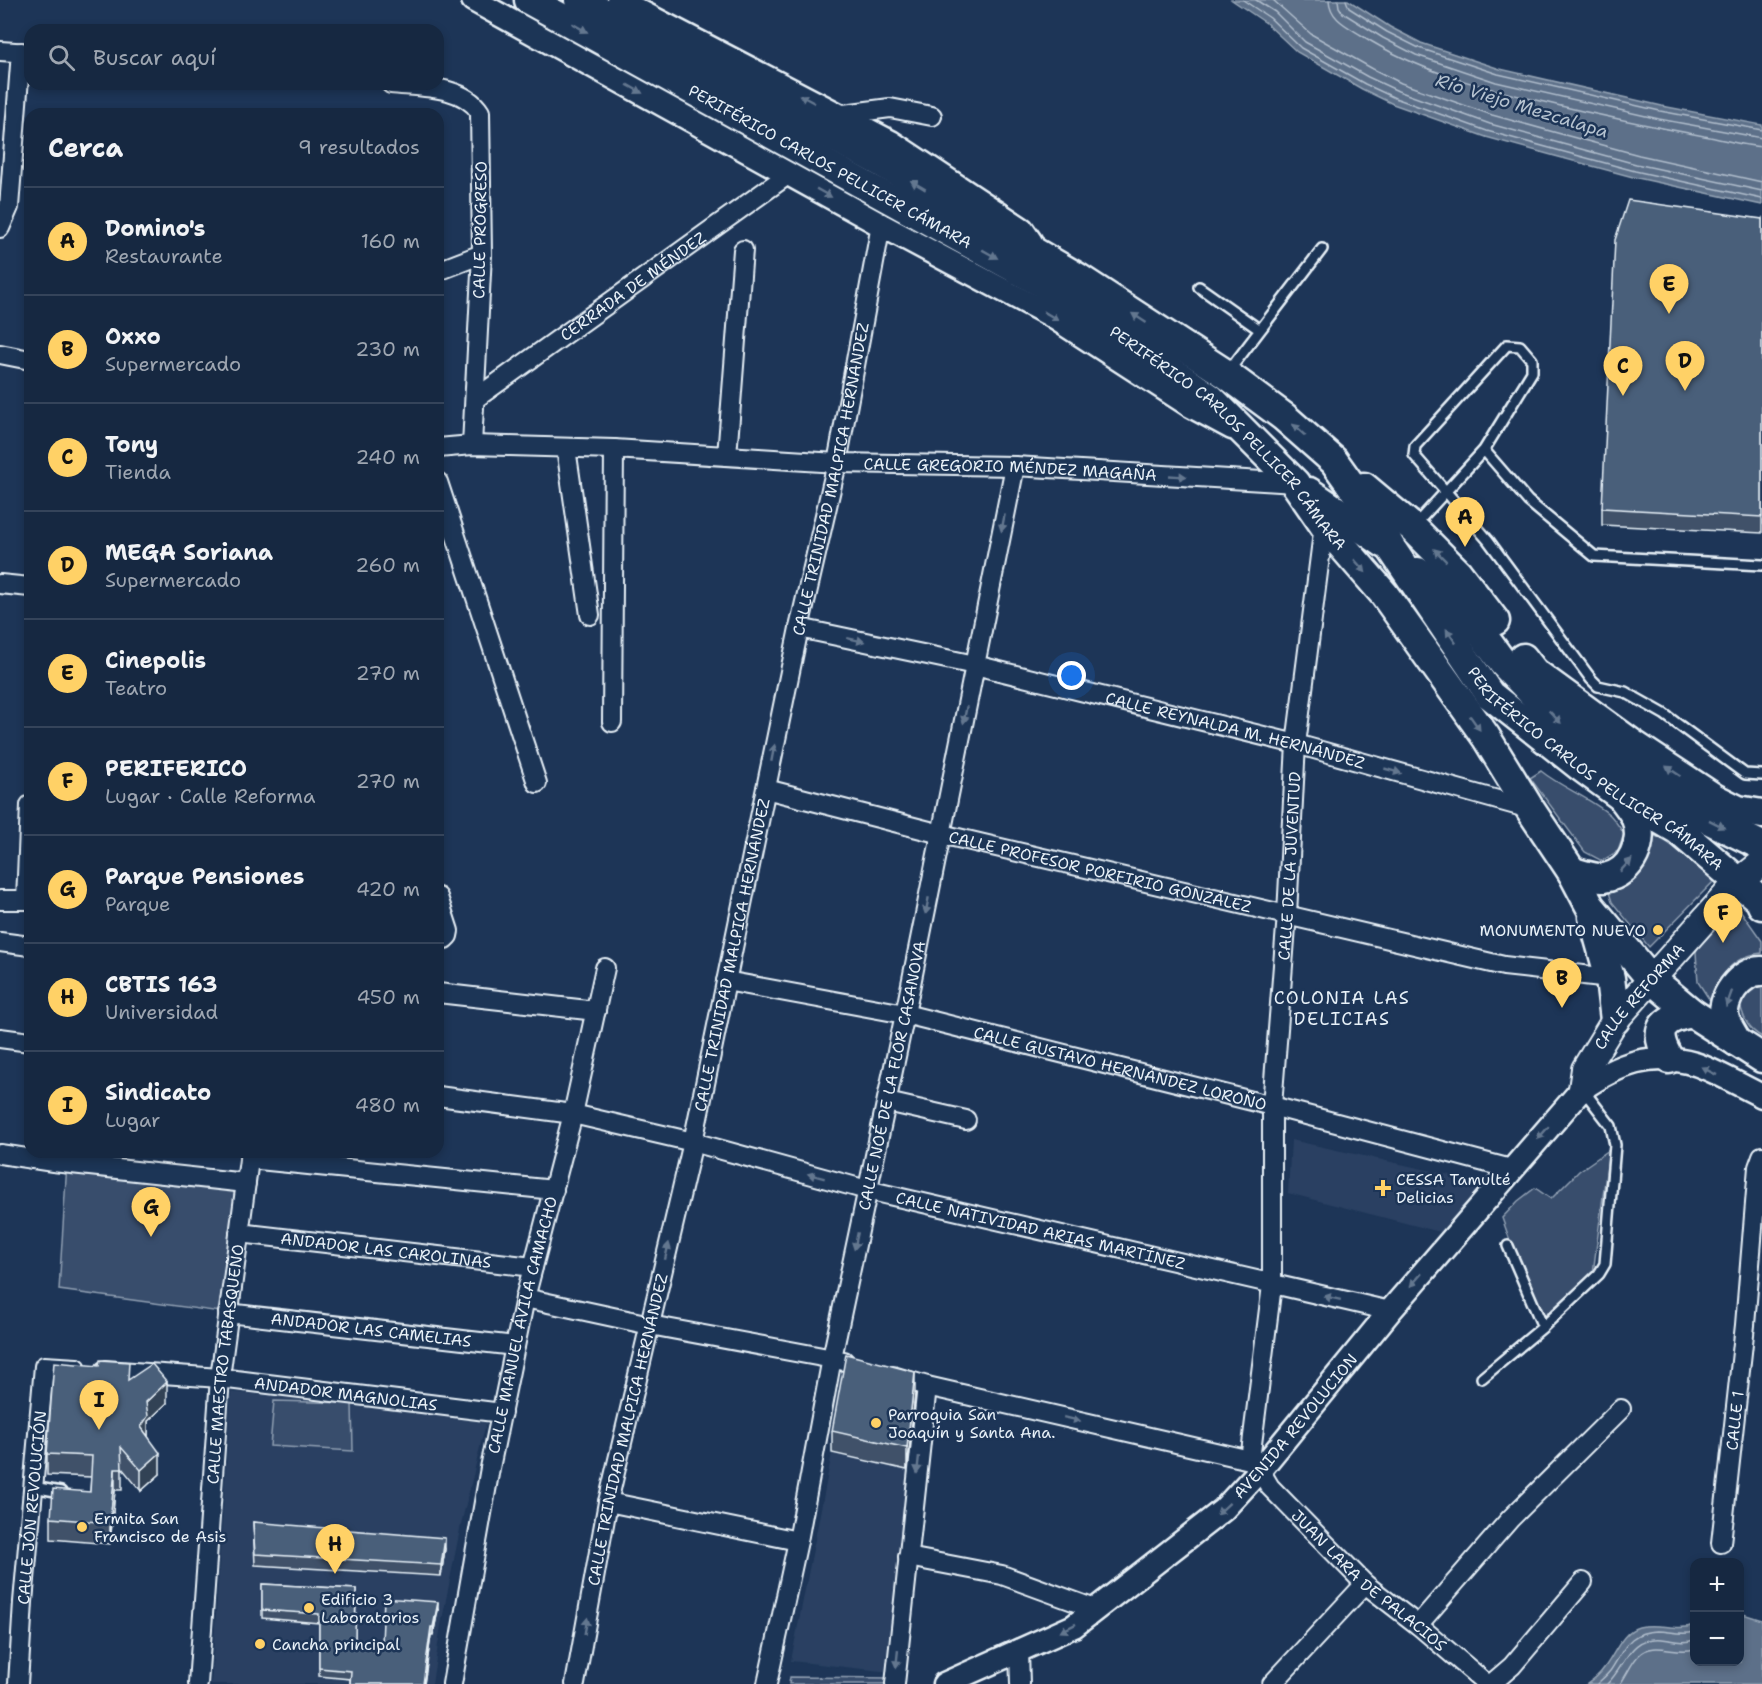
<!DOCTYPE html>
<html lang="es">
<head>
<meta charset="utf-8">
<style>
  body { margin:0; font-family:"Shantell Sans",sans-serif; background:#23344c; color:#f1f3f6 }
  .controls { position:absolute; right:18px; bottom:18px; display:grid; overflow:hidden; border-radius:12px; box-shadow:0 3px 9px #0003 }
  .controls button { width:54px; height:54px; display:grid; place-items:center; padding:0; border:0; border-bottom:2px solid #35445a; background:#162841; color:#f1f3f6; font:30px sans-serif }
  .you { position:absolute; left:1072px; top:676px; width:21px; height:21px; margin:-15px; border:4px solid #fff; border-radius:50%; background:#1a73e8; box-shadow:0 0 0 9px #1a73e833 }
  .badge { display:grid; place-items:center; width:39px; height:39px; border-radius:50%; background:#ffd166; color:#111; font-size:20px; font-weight:700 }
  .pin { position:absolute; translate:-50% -50px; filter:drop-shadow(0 2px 3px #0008) }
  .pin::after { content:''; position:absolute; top:32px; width:21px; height:18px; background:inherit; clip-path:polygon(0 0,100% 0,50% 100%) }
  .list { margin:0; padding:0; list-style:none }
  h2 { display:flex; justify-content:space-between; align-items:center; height:78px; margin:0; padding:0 24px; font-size:26px }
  h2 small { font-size:20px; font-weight:400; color:#9ea6b1 }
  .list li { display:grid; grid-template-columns:39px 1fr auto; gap:18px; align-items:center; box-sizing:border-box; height:108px; padding:0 24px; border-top:2px solid #35445a }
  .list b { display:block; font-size:22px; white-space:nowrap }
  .list p { margin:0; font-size:20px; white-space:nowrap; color:#9ea6b1 }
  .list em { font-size:20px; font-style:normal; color:#9ea6b1 }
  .icon { flex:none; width:33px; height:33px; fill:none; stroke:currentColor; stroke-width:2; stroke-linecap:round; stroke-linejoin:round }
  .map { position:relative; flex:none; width:1762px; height:1684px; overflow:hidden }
  .search { position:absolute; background:#162841; box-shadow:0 3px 9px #0003; left:24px; top:24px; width:420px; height:66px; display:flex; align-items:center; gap:15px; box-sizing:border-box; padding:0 21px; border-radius:18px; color:#9ea6b1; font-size:22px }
  .panel { position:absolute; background:#162841; box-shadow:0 3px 9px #0003; left:24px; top:108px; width:420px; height:1050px; border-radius:18px }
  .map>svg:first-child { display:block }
  .built { fill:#2a4162 }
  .green { fill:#374d6c; stroke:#909fb2; stroke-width:1.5 }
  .water { fill:#5d7089; stroke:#95a4b5; stroke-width:1.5 }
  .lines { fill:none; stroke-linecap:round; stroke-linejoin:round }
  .shore { stroke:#b0bdcc; stroke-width:1.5 }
  .service-casing { stroke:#e8f1f8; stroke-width:14 }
  .minor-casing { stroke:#e8f1f8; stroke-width:22 }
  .tertiary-casing { stroke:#e8f1f8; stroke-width:27 }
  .secondary-casing { stroke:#e8f1f8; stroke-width:30 }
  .primary-casing { stroke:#e8f1f8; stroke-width:33 }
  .service { stroke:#1d3557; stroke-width:9 }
  .minor { stroke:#1d3557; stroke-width:18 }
  .tertiary { stroke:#1d3557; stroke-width:22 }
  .secondary { stroke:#1d3557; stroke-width:26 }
  .primary { stroke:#1d3557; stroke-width:28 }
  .wall { fill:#3f5169; stroke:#e8f1f8; stroke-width:1.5 }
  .shaded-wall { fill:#334255; stroke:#e8f1f8; stroke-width:1.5 }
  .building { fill:#495e7a; stroke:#e8f1f8; stroke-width:1.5 }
  .oneway { fill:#64778f }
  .poi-dot { fill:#ffd166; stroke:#1d3557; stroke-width:2 }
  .labels { text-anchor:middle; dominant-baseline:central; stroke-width:5; stroke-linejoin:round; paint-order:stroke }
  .street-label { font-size:16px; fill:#e8f1f8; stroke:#1d3557 }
  .poi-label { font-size:16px; fill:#e8f1f8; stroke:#1d3557; text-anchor:start }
  .water-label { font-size:18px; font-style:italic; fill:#b7c4d1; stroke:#1d3557 }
  .neighbourhood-label { font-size:18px; letter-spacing:1.5px; fill:#e8f1f8; stroke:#1d3557 }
</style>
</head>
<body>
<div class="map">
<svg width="1762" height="1684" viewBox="0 0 1762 1684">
  <rect width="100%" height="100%" fill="#1d3557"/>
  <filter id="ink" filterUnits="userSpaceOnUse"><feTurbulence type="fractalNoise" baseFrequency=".0167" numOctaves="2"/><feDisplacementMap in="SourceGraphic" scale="12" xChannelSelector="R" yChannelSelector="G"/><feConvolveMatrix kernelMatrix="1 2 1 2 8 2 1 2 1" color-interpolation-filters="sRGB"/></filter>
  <g filter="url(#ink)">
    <!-- built -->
    <path class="built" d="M1291,1140L1482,1182L1444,1233L1288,1193Z
      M231,1392L488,1415L461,1524L441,1625L432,1684H211Z
      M832,1453L910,1471L890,1672L791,1661Z"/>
    <!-- green -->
    <path class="green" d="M1541,771C1562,788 1589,797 1610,815C1615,820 1620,828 1624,834L1618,851L1602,861L1585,852L1530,778Z
      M1649,833C1674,844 1695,860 1716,879L1649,947L1612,902L1607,886Z
      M1738,907L1762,941V953C1732,956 1720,975 1711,1002L1698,982L1696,952L1703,934L1716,919Z
      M1760,984H1762V1037C1748,1029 1744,1020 1740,1004L1746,996Z
      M1609,1150L1593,1273L1542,1318L1520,1269L1502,1218L1518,1201L1535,1188L1551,1199L1579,1171Z
      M67,1163L246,1183L228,1313L59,1290Z
      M274,1401L352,1403L353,1451L270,1446Z
      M790,1677L890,1678L889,1684H789Z"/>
    <!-- water -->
    <path class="water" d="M1232,0H1348L1390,27L1421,43L1500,69L1662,106L1762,125V205L1633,177L1555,156L1486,137L1393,104L1362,89L1297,52L1266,23Z
      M1740,1613L1762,1620V1684H1587C1593,1680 1600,1674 1604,1668C1615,1655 1621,1632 1639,1627C1658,1622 1677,1632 1694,1625V1662H1740Z"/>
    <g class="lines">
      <!-- shore -->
      <path class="shore" d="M1243,0L1270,18L1301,48L1365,84L1395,98L1487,131L1557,150L1635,171L1762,199
        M1256,0L1275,12L1305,42L1368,77L1398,91L1490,124L1559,143L1636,164L1762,191
        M1273,0L1311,34L1373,69L1401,83L1492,115L1561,134L1639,155L1762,182
        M1329,0C1330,19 1347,26 1361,35C1417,71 1480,87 1544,102C1597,115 1650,126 1704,136C1723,139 1743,146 1762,147
        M1338,0L1339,7L1343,13L1383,38L1416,55L1496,82L1659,119L1762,138
        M1346,0L1349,8L1387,32L1419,48L1498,74L1660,111L1762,130
        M1597,1684C1601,1680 1606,1676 1610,1671C1625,1649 1627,1632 1657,1631C1671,1631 1682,1636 1694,1632
        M1607,1684C1627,1665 1628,1636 1662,1639C1673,1640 1683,1644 1694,1640
        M1620,1684C1627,1675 1631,1663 1639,1655C1654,1640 1676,1655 1694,1649"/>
      <!-- service casing -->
      <g class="service-casing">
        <path id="service" d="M1199,287L1260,330
          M1228,372L1322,249
          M1484,450L1528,501L1594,556L1762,565
          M1414,526L1484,450L1532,372V360L1520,346L1507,345L1415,446L1414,455L1488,540L1591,679L1598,686L1625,692L1664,714L1745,774L1762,775
          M1508,1246L1543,1327
          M1482,1378L1543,1327L1599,1274L1605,1264L1615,1145L1611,1126L1584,1091
          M33,1487L61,1492"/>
      </g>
      <!-- minor casing -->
      <g class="minor-casing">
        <g id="minor">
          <path d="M0,51L30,53"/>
          <path d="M391,84C420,87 463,85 480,112L482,254L472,445"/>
          <path d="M835,117L836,115L890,108L932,116"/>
          <path d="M0,228L9,207L21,52"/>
          <path d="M438,271L482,254"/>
          <path d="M0,354L30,360"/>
          <path id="s1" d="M475,399L789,174"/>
          <path id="s2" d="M438,448L472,445L614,449L837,463L1015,466L1295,483"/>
          <path d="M566,448L590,615"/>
          <path d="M727,456L743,250"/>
          <path d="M438,482L537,783"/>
          <path d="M0,584L30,587"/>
          <path id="s3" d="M799,628L975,665L1296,744L1530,809"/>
          <path d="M612,722L614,449"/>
          <path id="s4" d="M766,789L941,834L1504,966L1610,978"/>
          <path d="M438,897L449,931L448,936L445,939L438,938"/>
          <path d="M0,900H30"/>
          <path d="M26,900L30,805"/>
          <path d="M0,942L30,946"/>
          <path id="s5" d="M726,981L905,1014L1272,1106L1511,1169"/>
          <path d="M438,993L596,1011"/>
          <path d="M0,1038L30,1042"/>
          <path id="s6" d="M438,1096L573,1114L693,1142L867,1190L1390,1311"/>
          <path d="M887,1102L966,1120"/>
          <path d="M0,1154L53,1162L246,1183"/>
          <path d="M249,1159L554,1190"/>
          <path id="s7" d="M239,1233L533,1267"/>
          <path d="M525,1298L650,1325L844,1361"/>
          <path id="s8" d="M228,1313L515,1346"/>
          <path id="s9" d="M105,1370L220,1378L502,1413"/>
          <path id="s10" d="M893,1376L927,1386L1250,1460L1260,1470L1270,1487L1365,1584L1418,1625L1487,1684"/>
          <path id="s11" d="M1250,1460L1272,1285V1106L1287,914L1296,744L1324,525"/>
          <path d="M608,1502L798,1541"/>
          <path id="s12" d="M1721,1543L1745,1325L1758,1167L1762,1156"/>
          <path d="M908,1557L1002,1575L1095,1609"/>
          <path d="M1418,1625L1510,1519L1621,1409"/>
          <path d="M1019,1651L1020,1684"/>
          <path id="s13" d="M18,1684L23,1602L44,1366L77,1368"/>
          <path id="s14" d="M198,1684L220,1378L250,1152"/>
          <path id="s15" d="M452,1684L490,1468L525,1298L573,1114L605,968"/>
          <path id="s16" d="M575,1684L608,1502L693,1142L799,628L837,463L881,225"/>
          <path id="s17" d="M767,1684L798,1541L832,1358L905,1014L1015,466"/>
          <path d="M895,1684L927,1386"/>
          <path d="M1272,1684L1365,1584"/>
          <path d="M1491,1684L1512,1666L1583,1582"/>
        </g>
      </g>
      <!-- tertiary casing -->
      <g class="tertiary-casing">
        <g id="tertiary">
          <path d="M473,0L881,225L1050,315L1189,405L1232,428"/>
          <path d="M618,0L891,142L1022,229L1031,242"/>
          <path id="s18" d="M944,1684L1074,1626L1223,1510L1260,1470L1390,1311L1582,1089C1618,1064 1652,1051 1695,1064C1714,1070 1743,1087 1762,1096"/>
        </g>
      </g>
      <!-- secondary casing -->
      <g class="secondary-casing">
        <g id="secondary">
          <path id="s19" d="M1582,1089L1585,1069L1615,1020L1738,882L1762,863"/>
        </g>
      </g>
      <!-- primary casing -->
      <g class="primary-casing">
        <g id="primary">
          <path id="s20" d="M529,0L1058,292L1210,398L1295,483L1324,525L1384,594L1486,737L1530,809L1572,872L1590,906L1651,979L1692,1013L1762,1058"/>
          <path id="s21" d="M579,0L880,162L1077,277L1226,374L1284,417L1334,461L1376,520L1391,548L1490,695L1581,767L1622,797L1678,830L1760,900L1762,905"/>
          <path d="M1364,487L1413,528L1458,573L1495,621"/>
          <path d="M1309,492L1385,544"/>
          <path d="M1418,572L1465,611L1503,663L1565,727L1679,805L1762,846"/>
          <path d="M1523,658L1534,672L1634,745L1714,798L1738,810L1762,814"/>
          <path d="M1572,872C1582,874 1595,879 1604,878C1632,874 1646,840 1635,816C1632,810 1626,803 1622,797"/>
          <path d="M1593,917L1610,978L1615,1020"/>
          <path d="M1737,1042C1733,1035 1728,1027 1725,1020C1719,999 1741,970 1762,971"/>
          <path d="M1669,1059C1652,1030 1661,1019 1692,1013"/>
        </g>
      </g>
      <!-- service -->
      <use href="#service" class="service"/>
      <!-- minor -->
      <use href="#minor" class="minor"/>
      <!-- tertiary -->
      <use href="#tertiary" class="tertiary"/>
      <!-- secondary -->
      <use href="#secondary" class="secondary"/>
      <!-- primary -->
      <use href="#primary" class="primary"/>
    </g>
    <!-- wall -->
    <path class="wall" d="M1762,219V533L1602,525V508Z
      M129,1380L167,1403L148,1421V1436L160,1474L141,1491L122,1468V1490H115L110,1544L51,1539V1518L90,1492L91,1477L47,1475V1454Z
      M915,1394L907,1470L832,1453V1431Z
      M253,1522L445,1549L441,1576L255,1565Z
      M262,1584L356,1589L355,1641L382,1643L438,1610L433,1635H431L424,1684H350V1679L319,1676V1623L262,1618Z"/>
    <!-- shaded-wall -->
    <path class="shaded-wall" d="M915,1372V1394L907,1470V1448Z
      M167,1382V1403L148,1421V1437L141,1427L146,1402Z
      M160,1453V1474L141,1491V1470Z
      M115,1469V1490L110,1544V1523Z
      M445,1538V1549L441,1576V1565Z
      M438,1602V1610L433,1635V1627Z
      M431,1627V1635L424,1684H423Z"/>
    <!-- building -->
    <path class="building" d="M1628,200L1762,219V517L1602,508L1615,240Z
      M846,1354L915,1372L907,1448L832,1431Z
      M100,1360L129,1362L128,1380L152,1364L167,1382L146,1402L148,1416L141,1427L160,1453L141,1470L121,1447L122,1469H115L110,1523L51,1518L53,1489L90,1492L92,1456L47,1454L54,1362L99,1366Z
      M253,1522L445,1538L441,1565L255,1554Z
      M262,1584L356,1589L355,1641L382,1643L384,1598L438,1602L433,1627H431L423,1684H350L351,1671L319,1668V1614L262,1610Z"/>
    <!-- one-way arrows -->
    <defs><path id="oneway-solid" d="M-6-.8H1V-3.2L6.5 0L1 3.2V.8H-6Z" transform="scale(1.5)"/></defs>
    <g class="oneway">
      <use href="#oneway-solid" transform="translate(580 28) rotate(29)"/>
      <use href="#oneway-solid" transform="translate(635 89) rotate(29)"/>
      <use href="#oneway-solid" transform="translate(807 99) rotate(-152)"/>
      <use href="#oneway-solid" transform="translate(918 185) rotate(-149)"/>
      <use href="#oneway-solid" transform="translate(824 193) rotate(29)"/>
      <use href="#oneway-solid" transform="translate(990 254) rotate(29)"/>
      <use href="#oneway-solid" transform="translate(1051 316) rotate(31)"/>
      <use href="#oneway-solid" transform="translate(1139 318) rotate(-147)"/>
      <use href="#oneway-solid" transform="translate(1299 430) rotate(-138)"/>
      <use href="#oneway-solid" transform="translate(1178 476) rotate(3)"/>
      <use href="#oneway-solid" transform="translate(1003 523) rotate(101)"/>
      <use href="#oneway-solid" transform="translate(1440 555) rotate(-135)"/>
      <use href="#oneway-solid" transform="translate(1360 566) rotate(49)"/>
      <use href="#oneway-solid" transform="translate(1451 636) rotate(-124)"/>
      <use href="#oneway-solid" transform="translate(856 640) rotate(12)"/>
      <use href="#oneway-solid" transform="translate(965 715) rotate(101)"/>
      <use href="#oneway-solid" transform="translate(1555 717) rotate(46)"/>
      <use href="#oneway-solid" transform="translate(1475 723) rotate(55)"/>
      <use href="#oneway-solid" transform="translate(773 753) rotate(-79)"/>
      <use href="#oneway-solid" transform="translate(1393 771) rotate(16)"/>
      <use href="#oneway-solid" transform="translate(1673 771) rotate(-146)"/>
      <use href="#oneway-solid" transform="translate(1717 824) rotate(27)"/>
      <use href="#oneway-solid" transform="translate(1626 865) rotate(-47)"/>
      <use href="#oneway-solid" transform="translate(927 906) rotate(101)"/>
      <use href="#oneway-solid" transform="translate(1729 999) rotate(110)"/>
      <use href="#oneway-solid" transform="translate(1709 1071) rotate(-153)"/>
      <use href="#oneway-solid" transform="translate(1543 1133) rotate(131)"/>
      <use href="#oneway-solid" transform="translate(816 1176) rotate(-165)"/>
      <use href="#oneway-solid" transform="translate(856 1241) rotate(102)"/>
      <use href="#oneway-solid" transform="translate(667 1251) rotate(-77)"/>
      <use href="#oneway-solid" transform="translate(1416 1280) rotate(131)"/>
      <use href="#oneway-solid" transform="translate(1332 1298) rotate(-168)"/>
      <use href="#oneway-solid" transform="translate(1072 1419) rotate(13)"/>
      <use href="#oneway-solid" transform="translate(918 1465) rotate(96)"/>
      <use href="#oneway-solid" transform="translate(1223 1509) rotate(137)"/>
      <use href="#oneway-solid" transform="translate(586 1626) rotate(-80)"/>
      <use href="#oneway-solid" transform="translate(1068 1628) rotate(153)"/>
      <use href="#oneway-solid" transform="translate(897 1659) rotate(96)"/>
    </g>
  </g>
  <!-- markers -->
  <g class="poi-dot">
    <circle cx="1658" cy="930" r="6"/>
    <path d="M1380 1179h6v6h6v6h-6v6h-6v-6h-6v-6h6z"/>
    <circle cx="876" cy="1423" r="6"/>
    <circle cx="82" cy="1527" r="6"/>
    <circle cx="309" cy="1608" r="6"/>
    <circle cx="260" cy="1644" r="6"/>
  </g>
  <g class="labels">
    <!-- street labels -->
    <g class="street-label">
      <text stroke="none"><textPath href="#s20" startOffset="344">PERIFÉRICO CARLOS PELLICER CÁMARA</textPath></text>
      <text transform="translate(480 230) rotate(-89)">CALLE PROGRESO</text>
      <text stroke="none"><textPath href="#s1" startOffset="194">CERRADA DE MÉNDEZ</textPath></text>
      <text stroke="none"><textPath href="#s20" startOffset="830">PERIFÉRICO CARLOS PELLICER CÁMARA</textPath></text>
      <text stroke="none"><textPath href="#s2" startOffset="573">CALLE GREGORIO MÉNDEZ MAGAÑA</textPath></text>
      <text stroke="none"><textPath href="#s16" startOffset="1232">CALLE TRINIDAD MALPICA HERNÁNDEZ</textPath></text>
      <text stroke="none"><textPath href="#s3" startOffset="448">CALLE REYNALDA M. HERNÁNDEZ</textPath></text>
      <text stroke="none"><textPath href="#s21" startOffset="1296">PERIFÉRICO CARLOS PELLICER CÁMARA</textPath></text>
      <text stroke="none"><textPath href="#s11" startOffset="596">CALLE DE LA JUVENTUD</textPath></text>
      <text stroke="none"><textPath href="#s4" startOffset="344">CALLE PROFESOR PORFIRIO GONZÁLEZ</textPath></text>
      <text stroke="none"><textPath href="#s16" startOffset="746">CALLE TRINIDAD MALPICA HERNÁNDEZ</textPath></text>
      <text stroke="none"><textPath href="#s19" startOffset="111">CALLE REFORMA</textPath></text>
      <text stroke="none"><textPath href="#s5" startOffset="404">CALLE GUSTAVO HERNÁNDEZ LOROÑO</textPath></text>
      <text stroke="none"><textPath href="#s17" startOffset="621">CALLE NOÉ DE LA FLOR CASANOVA</textPath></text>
      <text stroke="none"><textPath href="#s6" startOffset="618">CALLE NATIVIDAD ARIAS MARTÍNEZ</textPath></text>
      <text stroke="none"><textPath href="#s7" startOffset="148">ANDADOR LAS CAROLINAS</textPath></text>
      <text stroke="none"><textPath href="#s15" startOffset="366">CALLE MANUEL ÁVILA CAMACHO</textPath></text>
      <text stroke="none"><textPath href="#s8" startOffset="144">ANDADOR LAS CAMELIAS</textPath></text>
      <text stroke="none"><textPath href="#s14" startOffset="321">CALLE MAESTRO TABASQUEÑO</textPath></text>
      <text stroke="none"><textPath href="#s9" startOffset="242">ANDADOR MAGNOLIAS</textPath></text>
      <text stroke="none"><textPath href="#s12" startOffset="123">CALLE 1</textPath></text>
      <text stroke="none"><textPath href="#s18" startOffset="442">AVENIDA REVOLUCION</textPath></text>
      <text stroke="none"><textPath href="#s16" startOffset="260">CALLE TRINIDAD MALPICA HERNÁNDEZ</textPath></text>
      <text stroke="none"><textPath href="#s13" startOffset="177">CALLE JÓN REVOLUCIÓN</textPath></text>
      <text stroke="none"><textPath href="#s10" startOffset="537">JUAN LARA DE PALACIOS</textPath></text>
    </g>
    <!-- poi labels -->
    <g class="poi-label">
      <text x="1646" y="930" text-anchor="end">MONUMENTO NUEVO</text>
      <text x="1396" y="1179">CESSA Tamulté<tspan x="1396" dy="18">Delicias</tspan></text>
      <text x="888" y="1414">Parroquia San<tspan x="888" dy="18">Joaquín y Santa Ana.</tspan></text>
      <text x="94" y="1518">Ermita San<tspan x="94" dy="18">Francisco de Asis</tspan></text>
      <text x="321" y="1599">Edificio 3<tspan x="321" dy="18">Laboratorios</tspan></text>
      <text x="272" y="1644">Cancha principal</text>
    </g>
    <!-- water labels -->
    <g class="water-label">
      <text transform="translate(1522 106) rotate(17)">Río Viejo Mezcalapa</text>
    </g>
    <!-- neighbourhood labels -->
    <g class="neighbourhood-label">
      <text x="1342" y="998">COLONIA LAS<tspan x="1342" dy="21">DELICIAS</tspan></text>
    </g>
  </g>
</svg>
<div class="controls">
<button>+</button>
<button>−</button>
</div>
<div class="you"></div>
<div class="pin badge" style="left:1465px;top:547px">A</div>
<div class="pin badge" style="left:1562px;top:1008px">B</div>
<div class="pin badge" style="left:1623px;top:396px">C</div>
<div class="pin badge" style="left:1685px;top:391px">D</div>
<div class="pin badge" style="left:1669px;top:314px">E</div>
<div class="pin badge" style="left:1723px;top:943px">F</div>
<div class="pin badge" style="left:151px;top:1237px">G</div>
<div class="pin badge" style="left:335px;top:1574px">H</div>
<div class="pin badge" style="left:99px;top:1430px">I</div>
<div class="search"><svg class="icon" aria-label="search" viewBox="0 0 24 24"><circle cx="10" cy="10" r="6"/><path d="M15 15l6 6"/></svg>Buscar aquí</div>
<section class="panel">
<h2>Cerca<small>9 resultados</small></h2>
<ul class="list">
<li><span class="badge">A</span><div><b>Domino's</b><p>Restaurante</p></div><em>160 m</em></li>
<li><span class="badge">B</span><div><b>Oxxo</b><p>Supermercado</p></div><em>230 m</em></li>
<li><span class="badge">C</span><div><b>Tony</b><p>Tienda</p></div><em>240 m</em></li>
<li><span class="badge">D</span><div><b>MEGA Soriana</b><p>Supermercado</p></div><em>260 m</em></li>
<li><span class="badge">E</span><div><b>Cinepolis</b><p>Teatro</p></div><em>270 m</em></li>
<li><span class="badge">F</span><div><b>PERIFERICO</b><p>Lugar · Calle Reforma</p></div><em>270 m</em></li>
<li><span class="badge">G</span><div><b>Parque Pensiones</b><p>Parque</p></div><em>420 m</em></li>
<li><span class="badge">H</span><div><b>CBTIS 163</b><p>Universidad</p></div><em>450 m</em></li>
<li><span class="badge">I</span><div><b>Sindicato</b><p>Lugar</p></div><em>480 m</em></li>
</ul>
</section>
</div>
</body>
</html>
